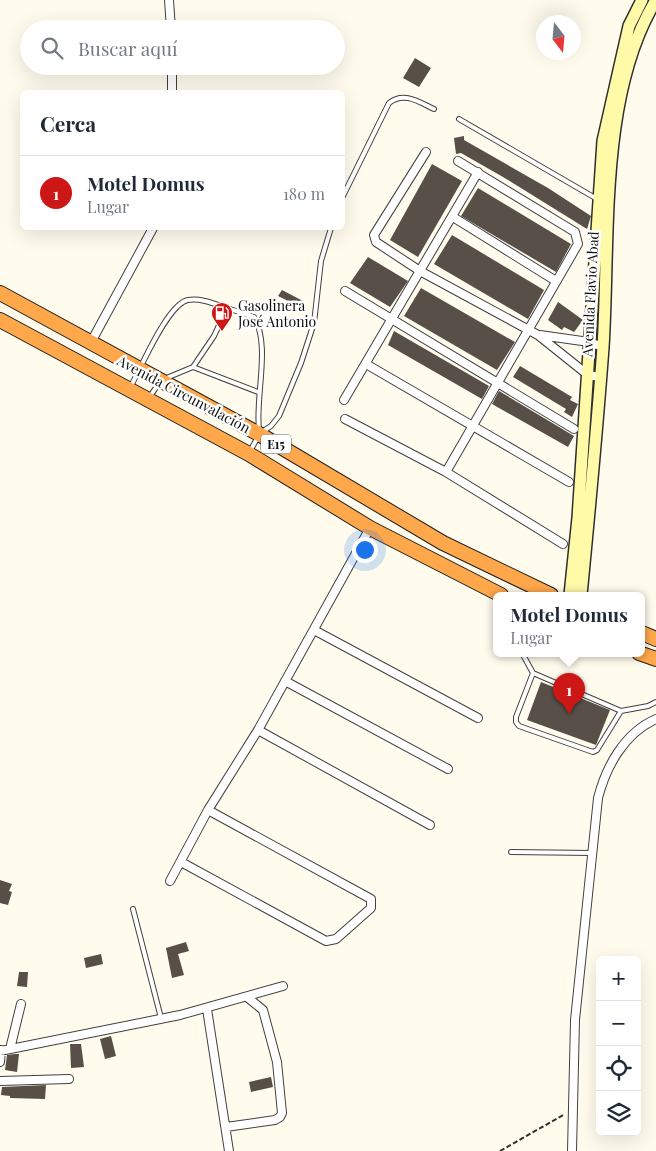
<!DOCTYPE html>
<html lang="es">
<head>
<meta charset="utf-8">
<style>
  body { margin:0; font-family:"Playfair Display",serif; background:#f6f6f7; color:#1f2937 }
  .controls { position:absolute; right:15px; bottom:15px; display:grid; overflow:hidden; border-radius:8px; box-shadow:0 5px 20px #0002 }
  .controls button { width:45px; height:45px; display:grid; place-items:center; padding:0; border:0; border-bottom:1px solid #e0e1e3; background:#fff; color:#1f2937; font:25px sans-serif }
  .compass { position:absolute; left:536px; top:15px; width:45px; height:45px; border-radius:50%; background:#fff; box-shadow:0 5px 20px #0002; rotate:164deg }
  .you { position:absolute; left:364px; top:549px; width:18px; height:18px; margin:-12px; border:4px solid #fff; border-radius:50%; background:#1a73e8; box-shadow:0 0 0 8px #1a73e833 }
  .badge { display:grid; place-items:center; width:32px; height:32px; border-radius:50%; background:#cc1716; color:#fff; font-size:16px; font-weight:700 }
  .pin { position:absolute; translate:-50% -41px; filter:drop-shadow(0 1px 2px #0008) }
  .pin::after { content:''; position:absolute; top:26px; width:18px; height:15px; background:inherit; clip-path:polygon(0 0,100% 0,50% 100%) }
  .popup { position:absolute; left:493px; top:592px; width:152px; height:65px; box-sizing:border-box; display:grid; place-content:center; border-radius:8px; background:#fff; filter:drop-shadow(0 1px 4px #0005); font-size:16px; white-space:nowrap; color:#747a83 }
  .popup b { font-size:19px; color:#1f2937 }
  .popup::after { content:''; position:absolute; left:50%; top:100%; margin-left:-10px; border:10px solid transparent; border-top-color:#fff }
  .list { margin:0; padding:0; list-style:none }
  h2 { display:flex; justify-content:space-between; align-items:center; height:65px; margin:0; padding:0 20px; font-size:21px }
  h2 small { font-size:16px; font-weight:400; color:#747a83 }
  .list li { display:grid; grid-template-columns:32px 1fr auto; gap:15px; align-items:center; box-sizing:border-box; height:75px; padding:0 20px; border-top:1px solid #e0e1e3 }
  .list b { display:block; font-size:19px; white-space:nowrap }
  .list p { margin:0; font-size:16px; white-space:nowrap; color:#747a83 }
  .list em { font-size:16px; font-style:normal; color:#747a83 }
  .icon { flex:none; width:28px; height:28px; fill:none; stroke:currentColor; stroke-width:2; stroke-linecap:round; stroke-linejoin:round }
  .map { position:relative; flex:none; width:656px; height:1151px; overflow:hidden }
  .search { position:absolute; background:#fff; box-shadow:0 5px 20px #0002; left:20px; top:20px; width:325px; height:55px; display:flex; align-items:center; gap:12px; box-sizing:border-box; padding:0 18px; border-radius:28px; color:#747a83; font-size:19px }
  .panel { position:absolute; background:#fff; box-shadow:0 5px 20px #0002; left:20px; top:90px; width:325px; height:140px; border-radius:8px }
  .map>svg:first-child { display:block }
  .building { fill:#574f48 }
  .lines { fill:none; stroke-linecap:round; stroke-linejoin:round }
  .lane-casing { stroke:#404040; stroke-width:6 }
  .street-casing { stroke:#404040; stroke-width:10 }
  .secondary-casing { stroke:#2f2f2f; stroke-width:14 }
  .highway-casing { stroke:#1e1e1e; stroke-width:16 }
  .path { stroke:#2f2f2f; stroke-width:2; stroke-dasharray:5 2.5; stroke-linecap:butt }
  .lane { stroke:#fff; stroke-width:4 }
  .street { stroke:#fff; stroke-width:8 }
  .secondary { stroke:#fffaa8; stroke-width:11 }
  .highway { stroke:#ffa74b; stroke-width:14 }
  .labels { text-anchor:middle; dominant-baseline:central; stroke-width:5; stroke-linejoin:round; paint-order:stroke }
  .shield { fill:#fff; stroke:#565656; stroke-width:1 }
  .shield-label { font-size:12px; font-weight:bold; fill:#0d0d0d }
  .street-label { font-size:14px; fill:#0d0d0d; stroke:#fff }
  .poi-label { font-size:14px; fill:#0d0d0d; stroke:#fff; text-anchor:start }
</style>
</head>
<body>
<div class="map">
<svg width="656" height="1151" viewBox="0 0 656 1151">
  <rect width="100%" height="100%" fill="#fffced"/>
  <!-- building -->
  <path class="building" d="M415,58L431,68L419,87L403,78Z
    M464,136V140L548,188L591,216L587,229L503,177L461,153L456,154L454,138Z
    M432,164L462,181L418,257L390,240Z
    M478,188L571,244L556,272L461,216Z
    M452,235L544,290L528,319L434,264Z
    M368,257L408,281L390,307L350,283Z
    M421,288L515,342L497,370L404,316Z
    M282,290L303,301L300,307L278,296Z
    M558,302L583,320L574,332L564,327L562,330L548,320Z
    M394,331L489,386L482,399L388,345Z
    M520,366L572,397L570,400L578,404L572,417L564,412L566,409L513,377Z
    M499,391L574,436L568,447L492,404Z
    M541,682L610,710L596,745L527,720Z
    M0,880L12,884L9,891L12,892L8,905L0,903Z
    M186,942L189,951L178,954L184,975L172,978L166,948Z
    M101,954L103,964L86,968L84,958Z
    M19,972H28L27,987L17,986Z
    M111,1036L116,1056L105,1059L100,1039Z
    M70,1044H81L84,1067L71,1068Z
    M15,1054H19L17,1072L5,1070L7,1055Z
    M271,1077L273,1087L251,1092L249,1082Z
    M46,1085L45,1099L10,1098V1096L1,1095L2,1087Z"/>
  <g class="lines">
    <!-- lane casing -->
    <g class="lane-casing">
      <path id="lane" d="M459,119L597,199
        M342,198L389,103C404,91 419,102 434,109
        M141,366C149,350 171,303 188,300C201,298 215,304 227,308
        M193,367L258,392
        M164,379L193,367L214,336L227,308L254,317C271,345 255,397 259,429
        M131,386L138,372
        M149,398L159,383
        M262,432L271,426L279,416L301,363L314,323L321,261L331,228
        M250,451L258,437
        M522,653L533,673L621,711L648,706L656,702
        M533,673L516,717V722L519,726L593,752L597,750L621,711
        M511,852L592,853
        M133,909L161,1018"/>
    </g>
    <!-- street casing -->
    <g class="street-casing">
      <path id="street" d="M169,0L171,29
        M172,92V66
        M426,152L374,235L376,242L420,271L538,335L588,375L600,377
        M453,217L556,281
        M345,291L574,429
        M540,335L589,342L603,347
        M90,344L153,228
        M366,364L569,482
        M344,400L478,172
        M345,419L446,472L563,544
        M446,472L578,244L575,232L458,161
        M314,630L478,718
        M285,681L448,769
        M258,730L430,825
        M181,862L326,941L336,939L371,908V899L208,810
        M170,881L208,810L258,730L370,528
        M207,1009L229,1151
        M10,1049L21,1004
        M0,1051L180,1015L283,986
        M0,1062L1,1050
        M0,1081L69,1079
        M226,1127L275,1120L280,1117L282,1113L277,1062L263,1010L247,997
        M572,1151L575,1020L598,798C606,767 624,733 656,719"/>
    </g>
    <!-- secondary casing -->
    <g class="secondary-casing">
      <path id="secondary" d="M570,595L578,518L603,141L629,26L642,0
        M581,595C589,513 597,430 603,347C610,239 598,95 656,0"/>
    </g>
    <!-- highway casing -->
    <g class="highway-casing">
      <path id="highway" d="M0,293L259,434L443,543L551,595
        M0,320L249,454L370,528L501,595
        M642,633L656,639
        M639,653L656,659"/>
    </g>
    <!-- path -->
    <path class="path" d="M500,1151L565,1114"/>
    <!-- lane -->
    <use href="#lane" class="lane"/>
    <!-- street -->
    <use href="#street" class="street"/>
    <!-- secondary -->
    <use href="#secondary" class="secondary"/>
    <!-- highway -->
    <use href="#highway" class="highway"/>
  </g>
  <!-- icons -->
  <defs>
    <g id="fuel-pin" transform="scale(1.125)"><path d="M0 17L-7.5 6A9.5 9.5 0 1 1 7.5 6Z" fill="#cc1716" stroke="#fff"/><path d="M-5.5-6h7V0h2V4h1.3V-2.5L3-4.5l.8-.8L6-3V5H2.5V1h-1V6h-7ZM-4.2-4.7v3.2H.2V-4.7Z" fill="#fff"/></g>
  </defs>
  <g fill-rule="evenodd">
    <use href="#fuel-pin" x="222" y="313"/>
  </g>
  <g class="labels">
    <!-- shield labels -->
    <rect class="shield" x="261" y="434.5" width="30" height="19" rx="4"/>
    <g class="shield-label">
      <text x="276" y="444">E15</text>
    </g>
    <!-- street labels -->
    <g class="street-label">
      <text transform="translate(590 294) rotate(-87)">Avenida Flavio Abad</text>
      <text transform="translate(184 394) rotate(28)">Avenida Circunvalación</text>
    </g>
    <!-- poi labels -->
    <g class="poi-label">
      <text x="238" y="305">Gasolinera<tspan x="238" dy="16">José Antonio</tspan></text>
    </g>
  </g>
</svg>
<div class="controls">
<button>+</button>
<button>−</button>
<button><svg class="icon" aria-label="locate" viewBox="0 0 24 24"><circle cx="12" cy="12" r="6"/><path d="M12 2v4M12 18v4M2 12h4M18 12h4"/></svg></button>
<button><svg class="icon" aria-label="layers" viewBox="0 0 24 24"><path d="M12 4l9 5-9 5-9-5zM3 14l9 5 9-5"/></svg></button>
</div>
<svg class="compass" viewBox="-18 -18 36 36"><path d="M0-13l5 13h-10z" fill="#e53935"/><path d="M0 13l5-13h-10z" fill="#747a83"/></svg>
<div class="you"></div>
<div class="pin badge" style="left:569px;top:714px">1</div>
<div class="popup"><b>Motel Domus</b>Lugar</div>
<div class="search"><svg class="icon" aria-label="search" viewBox="0 0 24 24"><circle cx="10" cy="10" r="6"/><path d="M15 15l6 6"/></svg>Buscar aquí</div>
<section class="panel">
<h2>Cerca<small></small></h2>
<ul class="list">
<li><span class="badge">1</span><div><b>Motel Domus</b><p>Lugar</p></div><em>180 m</em></li>
</ul>
</section>
</div>
</body>
</html>
